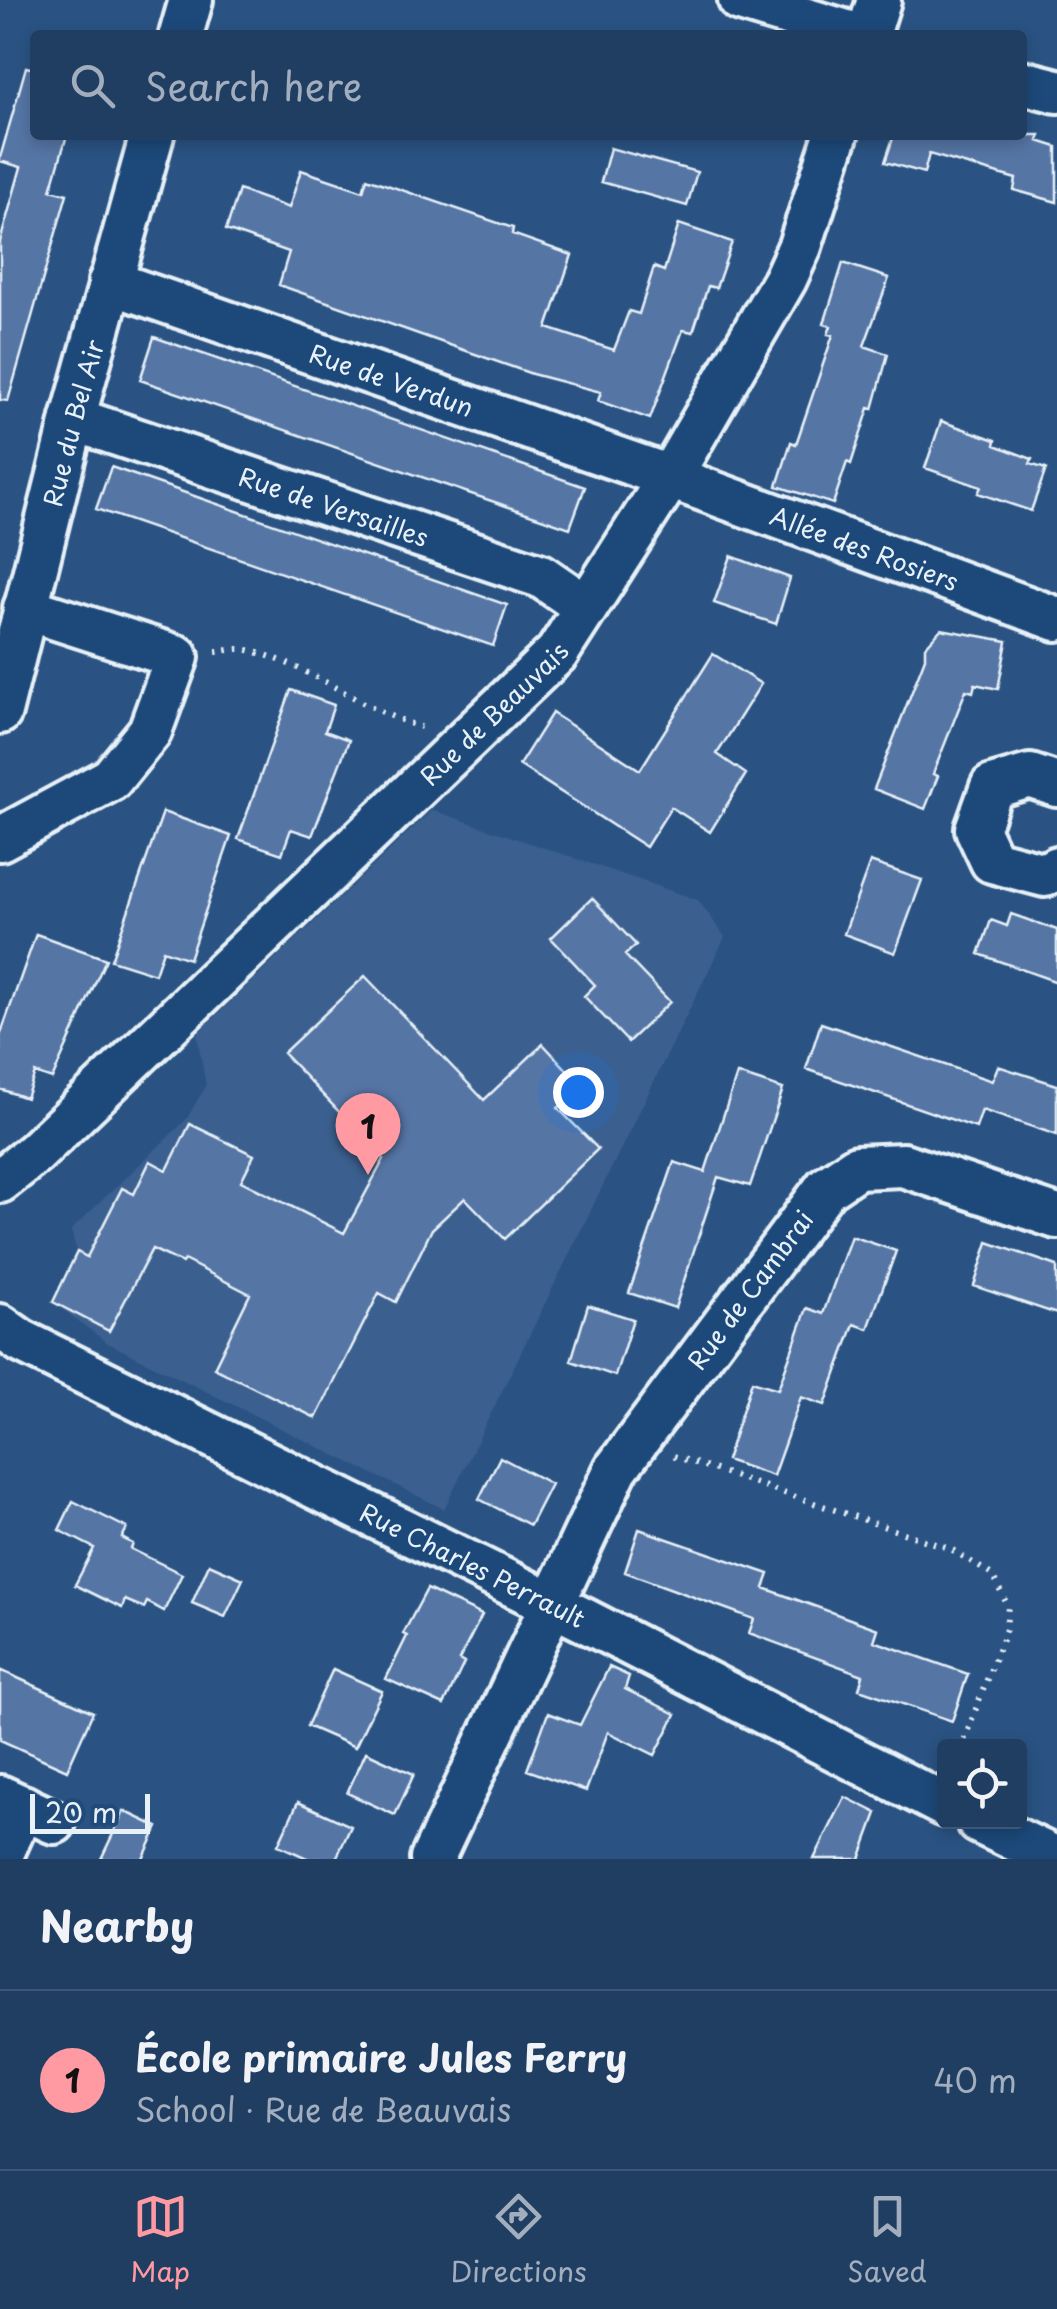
<!DOCTYPE html>
<html lang="en">
<head>
<meta charset="utf-8">
<style>
  body { margin:0; font-family:"Playpen Sans",sans-serif; background:#2d496b; color:#f1f3f6 }
  .controls { position:absolute; right:30px; bottom:30px; display:grid; overflow:hidden; border-radius:10px; box-shadow:0 5px 15px #0003 }
  .controls button { width:90px; height:90px; display:grid; place-items:center; padding:0; border:0; border-bottom:2px solid #3d5777; background:#203e62; color:#f1f3f6; font:50px sans-serif }
  .scale { position:absolute; left:30px; bottom:25px; width:120px; box-sizing:border-box; padding-left:10px; border:5px solid #e8f1f8; border-top:0; font-size:28px; line-height:35px; white-space:nowrap; color:#e8f1f8; -webkit-text-stroke:8px #1f4a7a; paint-order:stroke }
  .you { position:absolute; left:578px; top:1092px; width:35px; height:35px; margin:-25px; border:8px solid #fff; border-radius:50%; background:#1a73e8; box-shadow:0 0 0 15px #1a73e833 }
  .badge { display:grid; place-items:center; width:65px; height:65px; border-radius:50%; background:#ff9aa2; color:#111; font-size:32px; font-weight:700 }
  .pin { position:absolute; translate:-50% -82px; filter:drop-shadow(0 2px 5px #0008) }
  .pin::after { content:''; position:absolute; top:52px; width:35px; height:30px; background:inherit; clip-path:polygon(0 0,100% 0,50% 100%) }
  .list { margin:0; padding:0; list-style:none }
  h2 { display:flex; justify-content:space-between; align-items:center; height:130px; margin:0; padding:0 40px; font-size:42px }
  h2 small { font-size:32px; font-weight:400; color:#a2aebe }
  .list li { display:grid; grid-template-columns:65px 1fr auto; gap:30px; align-items:center; box-sizing:border-box; height:180px; padding:0 40px; border-top:2px solid #3d5777 }
  .list b { display:block; font-size:38px; white-space:nowrap }
  .list p { margin:0; font-size:32px; white-space:nowrap; color:#a2aebe }
  .list em { font-size:32px; font-style:normal; color:#a2aebe }
  .icon { flex:none; width:55px; height:55px; fill:none; stroke:currentColor; stroke-width:2; stroke-linecap:round; stroke-linejoin:round }
  .map { position:relative; flex:none; width:1057px; height:1859px; overflow:hidden }
  .search { position:absolute; background:#203e62; box-shadow:0 5px 15px #0003; left:30px; right:30px; top:30px; height:110px; display:flex; align-items:center; gap:25px; box-sizing:border-box; padding:0 35px; border-radius:10px; color:#a2aebe; font-size:38px }
  .sheet { height:310px; background:#203e62 }
  nav { display:flex; justify-content:space-around; align-items:center; box-sizing:border-box; height:140px; border-top:2px solid #3d5777; background:#203e62; font-size:28px; color:#a2aebe }
  nav a { display:grid; justify-items:center; gap:5px }
  nav .on { color:#ff9aa2 }
  .map>svg:first-child { display:block }
  .built { fill:#3b608f }
  .building { fill:#5475a5; stroke:#e8f1f8; stroke-width:2.5 }
  .lines { fill:none; stroke-linecap:round; stroke-linejoin:round }
  .minor-casing { stroke:#e8f1f8; stroke-width:50 }
  .path { stroke:#e8f1f8; stroke-width:6; stroke-dasharray:2.5 8; stroke-linecap:butt }
  .minor { stroke:#1f4a7a; stroke-width:42 }
  .labels { text-anchor:middle; dominant-baseline:central; stroke-width:10; stroke-linejoin:round; paint-order:stroke }
  .street-label { font-size:25px; fill:#e8f1f8; stroke:#1f4a7a }
</style>
</head>
<body>
<div class="map">
<svg width="1057" height="1859" viewBox="0 0 1057 1859">
  <rect width="100%" height="100%" fill="#2a5383"/>
  <filter id="ink" filterUnits="userSpaceOnUse"><feTurbulence type="fractalNoise" baseFrequency=".01" numOctaves="2"/><feDisplacementMap in="SourceGraphic" scale="20" xChannelSelector="R" yChannelSelector="G"/><feConvolveMatrix kernelMatrix="1 2 1 2 8 2 1 2 1" color-interpolation-filters="sRGB"/></filter>
  <g filter="url(#ink)">
    <!-- built -->
    <path class="built" d="M432,810L698,900L725,937L444,1509L106,1342L53,1302L77,1252L71,1230L186,1120L206,1086L197,1034Z"/>
    <!-- building -->
    <path class="building" d="M26,67L35,69V135H67L51,190L67,194L8,401L0,400V242L21,167L0,161V158Z
      M894,135H1040L1038,141L1057,147V202L1014,190L1016,179L929,154L924,173L885,162Z
      M610,148L697,172L687,206L601,182Z
      M301,170L363,191L367,178L513,228L512,234L572,255L547,328L614,350L629,311L639,314L654,267L664,271L679,224L732,242L716,288L708,286L693,332L683,330L650,419L598,401L601,392L532,374L279,285L289,252L226,230L239,190L289,208Z
      M843,263L889,278L864,346L888,354L873,409L869,408L851,464L847,462L833,504L777,486L791,442L796,444L833,335L828,334L831,326L824,324Z
      M154,337L585,487L570,528L140,380Z
      M941,421L996,440L995,445L1032,459L1030,464L1046,469L1031,511L978,493L981,487L925,468Z
      M111,467L507,605L493,646L96,509Z
      M731,556L790,578L776,624L714,603Z
      M941,629L1007,641L998,689L975,684L973,692L966,690L933,774L938,776L925,809L874,789L925,658V647Z
      M713,654L761,684L717,754L746,774L710,832L671,807L646,847L519,765L552,713L640,770Z
      M291,690L334,705L325,731L349,740L312,836L291,829L282,854L238,839Z
      M163,812L231,836L189,959L163,950L155,974L111,960Z
      M870,862L922,880L895,953L844,934Z
      M592,898L636,945L625,955L670,1002L628,1042L584,996L595,985L551,938Z
      M1011,914L1057,930V982L979,954L991,920L1007,926Z
      M36,934L106,959L52,1079L35,1073L26,1098L0,1089V1036Z
      M365,976L484,1100L543,1044L582,1086L558,1108L598,1149L505,1239L465,1198L432,1229L396,1302L379,1293L316,1418L214,1368L250,1294L184,1260L182,1263L152,1249L109,1331L53,1302L77,1252L87,1257L122,1188L134,1194L150,1161L167,1170L190,1124L254,1155L241,1181L344,1233L384,1159L283,1053Z
      M821,1023L992,1081L998,1066L1057,1085V1135L982,1110L976,1128L806,1069Z
      M737,1074L783,1089L750,1186L718,1177L675,1308L629,1293L674,1162L705,1172Z
      M851,1236L896,1251L868,1329L854,1324L825,1405L801,1397L773,1476L726,1460L752,1381L778,1389L807,1308L823,1314Z
      M988,1242L1057,1266V1314L974,1286Z
      M588,1305L633,1319L615,1376L571,1361Z
      M500,1457L551,1484L530,1525L479,1499Z
      M73,1501L127,1528L122,1538L133,1544L131,1549L182,1574L164,1611L147,1602L144,1608L125,1600L122,1608L75,1585L94,1548L59,1530Z
      M639,1529L769,1574L764,1588L878,1629L874,1641L968,1674L952,1721L859,1689L863,1675L749,1633L754,1619L625,1572Z
      M209,1564L243,1579L225,1617L192,1603Z
      M427,1589L482,1615L459,1660L464,1663L444,1705L386,1679L407,1636L403,1634Z
      M609,1667L629,1676L625,1689L676,1714L655,1755L608,1732L586,1791L527,1770L548,1713L580,1725Z
      M333,1669L382,1691L355,1747L307,1726Z
      M0,1670L93,1712L67,1770L0,1740Z
      M366,1752L414,1774L395,1815L347,1793Z
      M845,1797L877,1813L860,1859H814Z
      M298,1802L351,1826L336,1859H309L278,1845Z
      M124,1811L158,1827L143,1859H101Z"/>
    <g class="lines">
      <!-- minor casing -->
      <g class="minor-casing">
        <g id="minor">
          <path d="M740,0L857,35"/>
          <path d="M181,35L191,0"/>
          <path d="M868,35L879,0"/>
          <path d="M1022,82L1057,91"/>
          <path id="s1" d="M110,282L670,477L1057,619"/>
          <path id="s2" d="M73,419L541,576L586,607"/>
          <path id="s3" d="M0,712L73,419L152,135"/>
          <path d="M1057,785L1030,776L992,787L977,829L992,861L1045,875L1057,868"/>
          <path d="M0,839L111,779L150,731L177,657L25,608"/>
          <path id="s4" d="M0,1181L35,1153L557,653L670,477L785,279L800,246L836,135"/>
          <path id="s5" d="M0,1326L21,1341L584,1620L944,1805"/>
          <path d="M0,1797L54,1822"/>
          <path d="M979,1822L1057,1859"/>
          <path d="M0,1858L23,1807"/>
          <path id="s6" d="M432,1859L616,1469L826,1188L857,1167L903,1165L1057,1217"/>
        </g>
      </g>
      <!-- path -->
      <path class="path" d="M216,652C226,651 238,647 248,650C310,665 361,709 421,727
        M674,1456L951,1549L992,1575L1008,1606L1006,1629L962,1746"/>
      <!-- minor -->
      <use href="#minor" class="minor"/>
    </g>
  </g>
  <g class="labels">
    <!-- street labels -->
    <g class="street-label">
      <text stroke="none"><textPath href="#s1" startOffset="298">Rue de Verdun</textPath></text>
      <text stroke="none"><textPath href="#s3" startOffset="298">Rue du Bel Air</textPath></text>
      <text stroke="none"><textPath href="#s2" startOffset="275">Rue de Versailles</textPath></text>
      <text stroke="none"><textPath href="#s1" startOffset="800">Allée des Rosiers</textPath></text>
      <text stroke="none"><textPath href="#s4" startOffset="680">Rue de Beauvais</textPath></text>
      <text stroke="none"><textPath href="#s6" startOffset="655">Rue de Cambrai</textPath></text>
      <text stroke="none"><textPath href="#s5" startOffset="530">Rue Charles Perrault</textPath></text>
    </g>
  </g>
</svg>
<div class="controls">
<button><svg class="icon" aria-label="locate" viewBox="0 0 24 24"><circle cx="12" cy="12" r="6"/><path d="M12 2v4M12 18v4M2 12h4M18 12h4"/></svg></button>
</div>
<div class="scale">20 m</div>
<div class="you"></div>
<div class="pin badge" style="left:368px;top:1175px">1</div>
<div class="search"><svg class="icon" aria-label="search" viewBox="0 0 24 24"><circle cx="10" cy="10" r="6"/><path d="M15 15l6 6"/></svg>Search here</div>
</div>
<section class="sheet">
<h2>Nearby<small></small></h2>
<ul class="list">
<li><span class="badge">1</span><div><b>École primaire Jules Ferry</b><p>School · Rue de Beauvais</p></div><em>40 m</em></li>
</ul>
</section>
<nav>
<a class="on"><svg class="icon" aria-label="map" viewBox="0 0 24 24"><path d="M3 6l6-2 6 2 6-2v14l-6 2-6-2-6 2zM9 4v14M15 6v14"/></svg>Map</a>
<a><svg class="icon" aria-label="directions" viewBox="0 0 24 24"><path d="M12 3l9 9-9 9-9-9zM9 14v-3h6M13 9l2 2-2 2"/></svg>Directions</a>
<a><svg class="icon" aria-label="saved" viewBox="0 0 24 24"><path d="M7 4h10v16l-5-4-5 4z"/></svg>Saved</a>
</nav>
</body>
</html>
